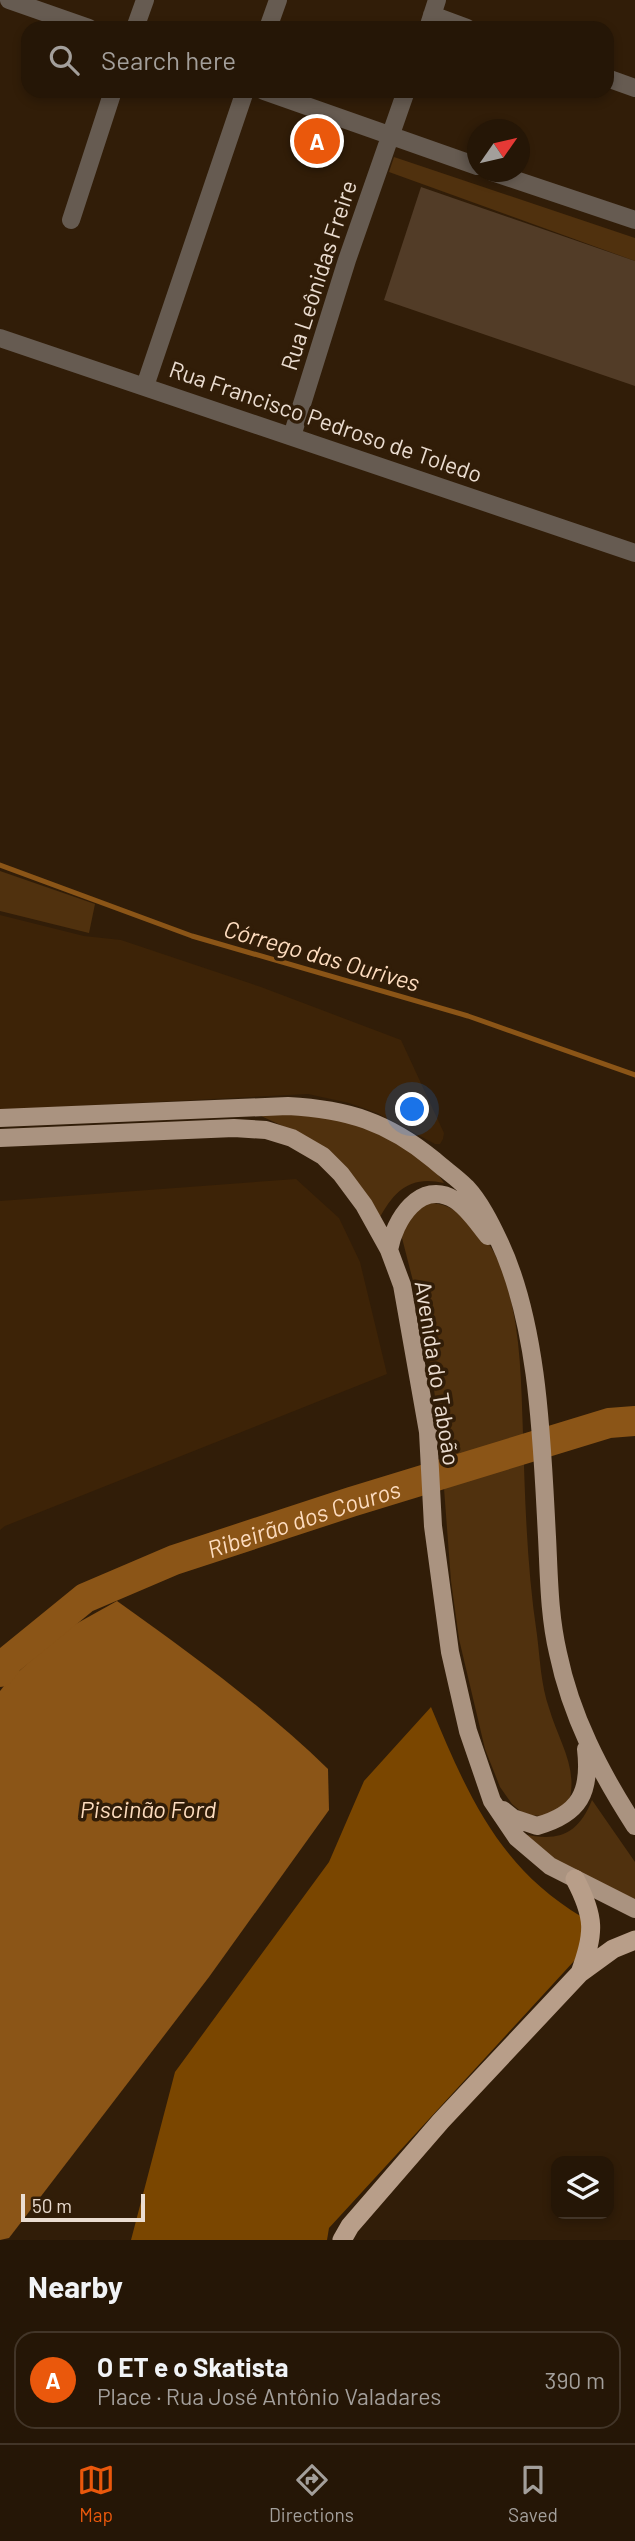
<!DOCTYPE html>
<html lang="en">
<head>
<meta charset="utf-8">
<style>
  body { margin:0; font-family:Barlow,sans-serif; background:#312314; color:#f1f3f6 }
  .controls { position:absolute; right:21px; bottom:21px; display:grid; overflow:hidden; border-radius:14px; box-shadow:0 4px 10px #0003 }
  .controls button { width:63px; height:63px; display:grid; place-items:center; padding:0; border:0; border-bottom:2px solid #423528; background:#251606; color:#f1f3f6; font:35px sans-serif }
  .compass { position:absolute; left:467px; top:119px; width:63px; height:63px; border-radius:50%; background:#251606; box-shadow:0 4px 10px #0003; rotate:56deg }
  .scale { position:absolute; left:21px; bottom:18px; width:124px; box-sizing:border-box; padding-left:7px; border:4px solid #ebddd1; border-top:0; font-size:19px; line-height:24px; white-space:nowrap; color:#ebddd1; -webkit-text-stroke:5px #311d08; paint-order:stroke }
  .you { position:absolute; left:413px; top:1110px; width:24px; height:24px; margin:-18px; border:5px solid #fff; border-radius:50%; background:#1a73e8; box-shadow:0 0 0 10px #1a73e833 }
  .badge { display:grid; place-items:center; width:46px; height:46px; border-radius:50%; background:#ea580c; color:#fff; font-size:23px; font-weight:700 }
  .pin { position:absolute; translate:-50% -50%; border:4px solid #fff; box-shadow:0 2px 7px #0006 }
  .list { margin:0; padding:0; list-style:none }
  h2 { display:flex; justify-content:space-between; align-items:center; height:91px; margin:0; padding:0 28px; font-size:30px }
  h2 small { font-size:23px; font-weight:400; color:#a39f9b }
  .list li { display:grid; grid-template-columns:46px 1fr auto; gap:21px; align-items:center; box-sizing:border-box; height:98px; margin:0 14px 14px; padding:0 14px; border:2px solid #423528; border-radius:21px }
  .list b { display:block; font-size:26px; white-space:nowrap }
  .list p { margin:0; font-size:23px; white-space:nowrap; color:#a39f9b }
  .list em { font-size:23px; font-style:normal; color:#a39f9b }
  .icon { flex:none; width:38px; height:38px; fill:none; stroke:currentColor; stroke-width:2; stroke-linecap:round; stroke-linejoin:round }
  .map { position:relative; flex:none; width:635px; height:2240px; overflow:hidden }
  .search { position:absolute; background:#251606; box-shadow:0 4px 10px #0003; left:21px; right:21px; top:21px; height:77px; display:flex; align-items:center; gap:18px; box-sizing:border-box; padding:0 24px; border-radius:21px; color:#a39f9b; font-size:26px }
  .sheet { height:203px; background:#251606 }
  nav { display:flex; justify-content:space-around; align-items:center; box-sizing:border-box; height:98px; border-top:2px solid #423528; background:#251606; font-size:19px; color:#a39f9b }
  nav a { display:grid; justify-items:center; gap:4px }
  nav .on { color:#ea580c }
  .map>svg:first-child { display:block }
  .built { fill:#3d2307 }
  .green { fill:#50310e }
  .forest { fill:#7a4600 }
  .water { fill:#8b5517 }
  .lines { fill:none; stroke-linecap:round; stroke-linejoin:round }
  .stream { stroke:#8b5517; stroke-width:5 }
  .river { stroke:#8b5517; stroke-width:30 }
  .building { fill:#523c27 }
  .minor { stroke:#665b51; stroke-width:18 }
  .primary { stroke:#aa9380; stroke-width:18 }
  .trunk { stroke:#b89e89; stroke-width:19 }
  .labels { text-anchor:middle; dominant-baseline:central; stroke-width:7; stroke-linejoin:round; paint-order:stroke }
  .street-label { font-size:23px; fill:#ebddd1; stroke:#311d08 }
  .water-label { font-size:24px; font-style:italic; fill:#fddcbf; stroke:#311d08 }
</style>
</head>
<body>
<div class="map">
<svg width="635" height="2240" viewBox="0 0 635 2240">
  <rect width="100%" height="100%" fill="#311d08"/>
  <!-- built -->
  <path class="built" d="M0,915L84,936L121,940L261,987L401,1040L444,1133L443,1139L440,1144H435L377,1113L349,1103L308,1094L0,1110Z
    M296,1179L339,1218L360,1262L387,1374L5,1526L0,1530V1201Z"/>
  <!-- green -->
  <path class="green" d="M394,157L635,238V261L389,172Z
    M0,871L95,904L89,933L0,911Z
    M307,1114C325,1118 343,1119 361,1125C387,1132 431,1160 444,1183C410,1175 394,1191 379,1219L302,1135L259,1115Z
    M430,1203C463,1203 493,1243 503,1272C521,1325 521,1379 523,1434C525,1501 527,1569 537,1635C540,1659 541,1685 549,1708C558,1740 580,1770 568,1804L542,1816L525,1815L512,1804L500,1787L485,1749L459,1639L451,1581L440,1435L433,1382L423,1320L402,1238C405,1220 413,1210 430,1203Z
    M592,1800L635,1862V1903L548,1856L523,1834C558,1842 578,1835 592,1800Z"/>
  <!-- forest -->
  <path class="forest" d="M431,1707C467,1793 498,1867 582,1917L585,1935L575,1960L329,2228L327,2240H131L175,2072L329,1862L364,1781Z"/>
  <!-- water -->
  <path class="water" d="M117,1601C191,1654 263,1706 328,1769L329,1810L209,1977L9,2238L0,2240V1691L8,1681L65,1630Z"/>
  <g class="lines">
    <!-- stream -->
    <path class="stream" d="M0,865L192,936L468,1016L635,1075"/>
    <!-- river -->
    <path class="river" id="s1" d="M0,1672L9,1660L85,1598L174,1560L351,1502L609,1423L635,1421"/>
  </g>
  <!-- building -->
  <path class="building" d="M421,187L635,261V386L384,300Z"/>
  <g class="lines">
    <!-- minor -->
    <path class="minor" d="M9,0L89,28
      M432,15L467,28
      M135,28L145,0
      M268,28L278,0
      M428,28L437,0
      M607,78L635,88
      M264,91L477,166
      M492,172L635,220
      M71,220L113,91
      M0,338L635,553
      M145,386L245,91
      M292,436L347,260L406,91"/>
    <!-- primary -->
    <path class="primary" d="M0,1118L288,1106C347,1109 388,1122 434,1160C444,1169 456,1177 466,1187C480,1202 490,1222 499,1241C539,1325 542,1445 547,1537C549,1575 549,1615 558,1653C571,1716 600,1772 635,1826
      M0,1138L234,1128L266,1130L292,1138L323,1156L341,1174L364,1205L389,1250L402,1285L428,1432L433,1526L450,1652L468,1731L492,1801L517,1838L550,1866L635,1909
      M389,1250C394,1221 420,1178 455,1200C468,1208 478,1224 488,1236
      M503,1810L513,1818L537,1826C580,1814 591,1792 586,1749"/>
    <!-- trunk -->
    <path class="trunk" d="M575,1879C595,1917 595,1933 580,1973
      M342,2240L350,2226L441,2121L580,1973L613,1949L635,1940"/>
  </g>
  <g class="labels">
    <!-- street labels -->
    <g class="street-label">
      <text transform="translate(318 275) rotate(-72)">Rua Leônidas Freire</text>
      <text transform="translate(326 421) rotate(19)">Rua Francisco Pedroso de Toledo</text>
      <text transform="translate(438 1373) rotate(81)">Avenida do Taboão</text>
    </g>
    <!-- water labels -->
    <g class="water-label">
      <text transform="translate(322 955) rotate(16)">Córrego das Ourives</text>
      <text stroke="none"><textPath href="#s1" startOffset="346">Ribeirão dos Couros</textPath></text>
      <text x="148" y="1808">Piscinão Ford</text>
    </g>
  </g>
</svg>
<div class="controls">
<button><svg class="icon" aria-label="layers" viewBox="0 0 24 24"><path d="M12 4l9 5-9 5-9-5zM3 14l9 5 9-5"/></svg></button>
</div>
<svg class="compass" viewBox="-18 -18 36 36"><path d="M0-13l5 13h-10z" fill="#e53935"/><path d="M0 13l5-13h-10z" fill="#a39f9b"/></svg>
<div class="scale">50 m</div>
<div class="you"></div>
<div class="pin badge" style="left:317px;top:141px">A</div>
<div class="search"><svg class="icon" aria-label="search" viewBox="0 0 24 24"><circle cx="10" cy="10" r="6"/><path d="M15 15l6 6"/></svg>Search here</div>
</div>
<section class="sheet">
<h2>Nearby<small></small></h2>
<ul class="list">
<li><span class="badge">A</span><div><b>O ET e o Skatista</b><p>Place · Rua José Antônio Valadares</p></div><em>390 m</em></li>
</ul>
</section>
<nav>
<a class="on"><svg class="icon" aria-label="map" viewBox="0 0 24 24"><path d="M3 6l6-2 6 2 6-2v14l-6 2-6-2-6 2zM9 4v14M15 6v14"/></svg>Map</a>
<a><svg class="icon" aria-label="directions" viewBox="0 0 24 24"><path d="M12 3l9 9-9 9-9-9zM9 14v-3h6M13 9l2 2-2 2"/></svg>Directions</a>
<a><svg class="icon" aria-label="saved" viewBox="0 0 24 24"><path d="M7 4h10v16l-5-4-5 4z"/></svg>Saved</a>
</nav>
</body>
</html>
